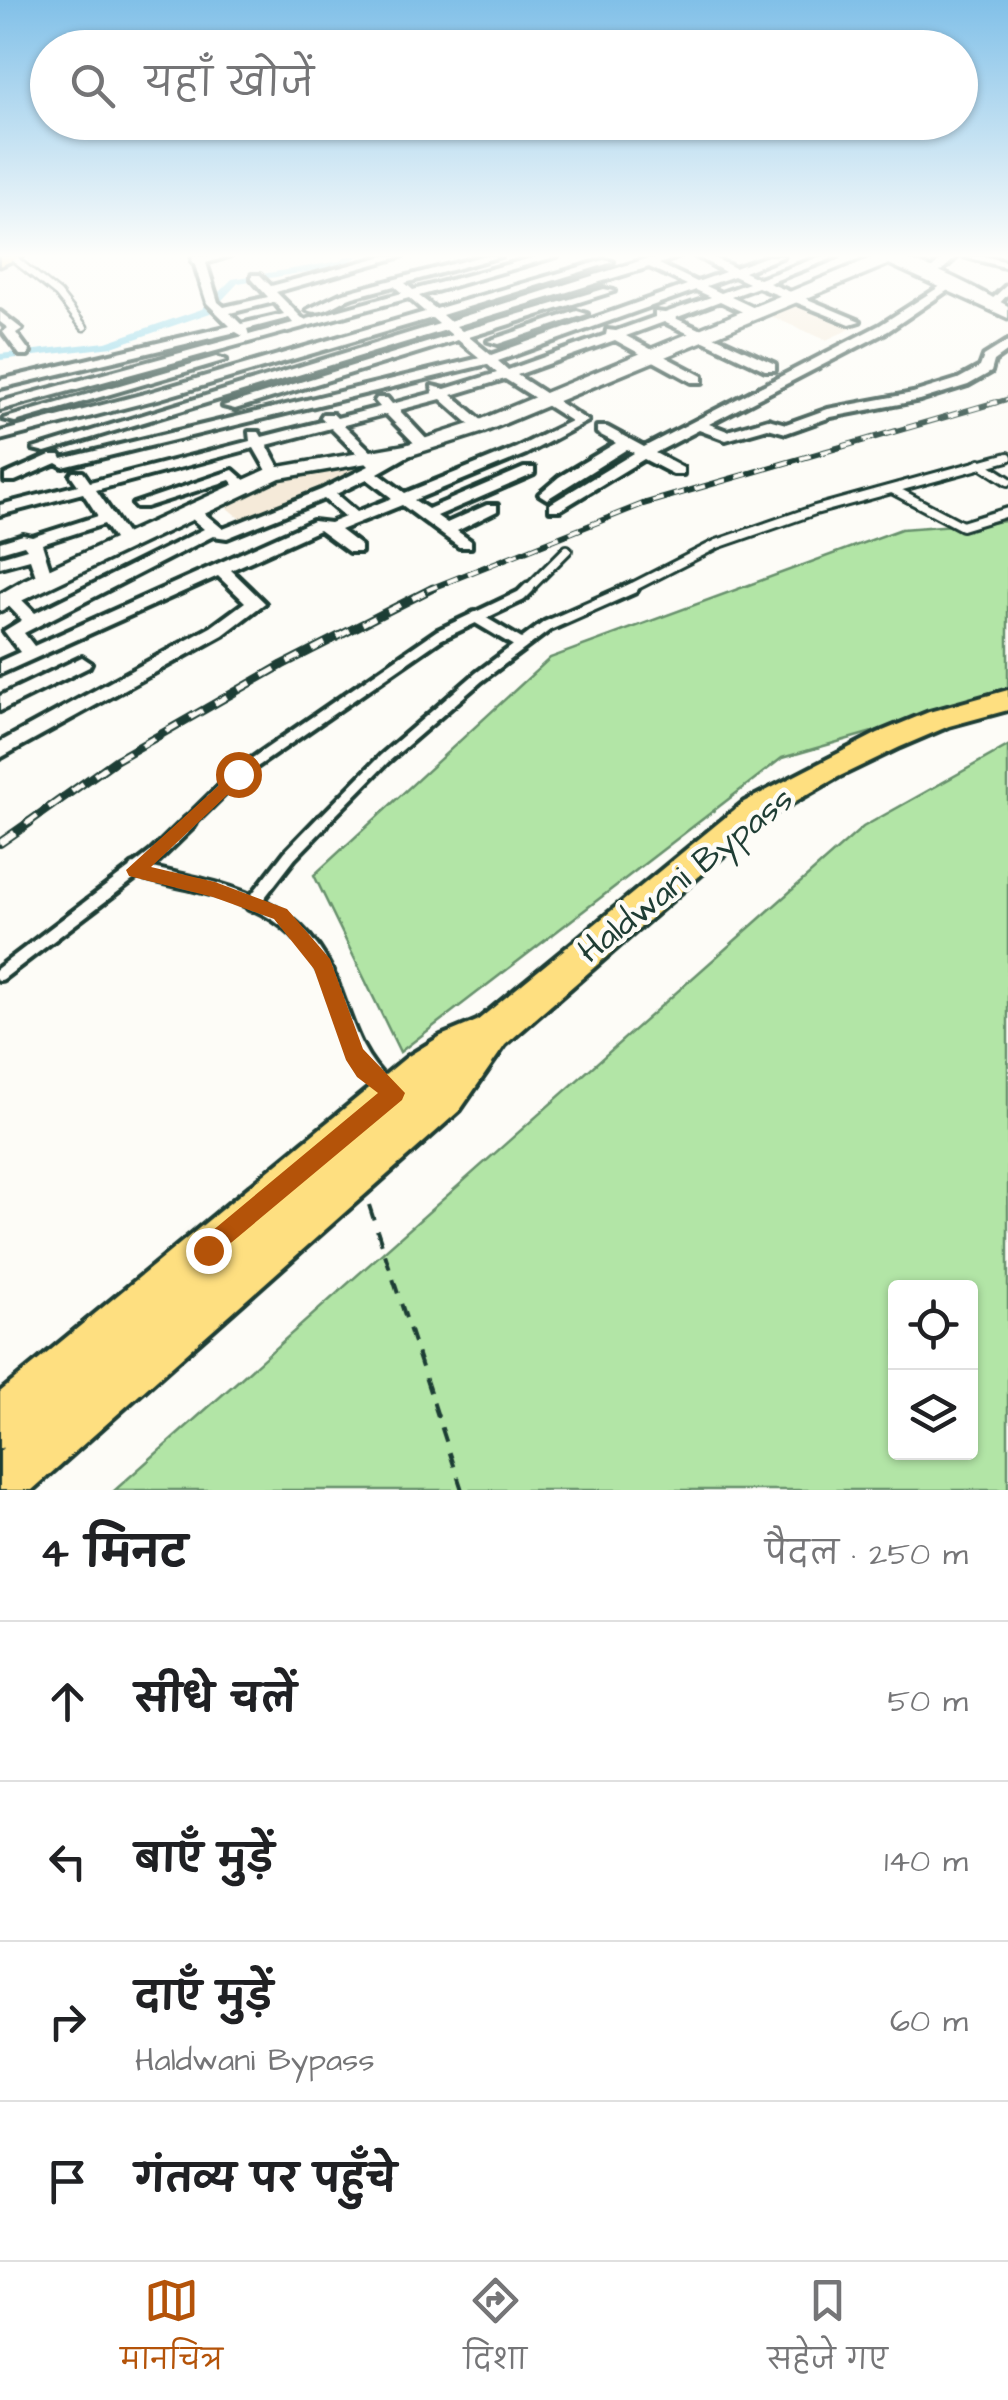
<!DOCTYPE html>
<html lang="hi">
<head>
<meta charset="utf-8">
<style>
  body { margin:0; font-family:"Architects Daughter","Playpen Sans Deva",sans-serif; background:#f6f6f6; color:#202124 }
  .controls { position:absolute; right:30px; bottom:30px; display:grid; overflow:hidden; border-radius:10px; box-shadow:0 2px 8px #0004 }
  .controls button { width:90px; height:90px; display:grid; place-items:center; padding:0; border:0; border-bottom:2px solid #e0e0e0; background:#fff; color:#202124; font:50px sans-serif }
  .stop { position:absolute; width:30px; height:30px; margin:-22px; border:8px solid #b45309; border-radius:50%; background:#fff }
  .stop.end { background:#b45309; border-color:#fff; box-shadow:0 2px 10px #0008 }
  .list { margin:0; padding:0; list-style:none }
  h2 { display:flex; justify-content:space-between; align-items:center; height:130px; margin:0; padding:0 40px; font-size:42px }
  h2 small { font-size:32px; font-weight:400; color:#757577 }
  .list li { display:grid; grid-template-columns:65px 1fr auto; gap:30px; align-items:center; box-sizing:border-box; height:160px; padding:0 40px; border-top:2px solid #e0e0e0 }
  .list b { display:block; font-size:38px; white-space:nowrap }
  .list p { margin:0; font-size:32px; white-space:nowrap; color:#757577 }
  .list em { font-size:32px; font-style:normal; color:#757577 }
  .icon { flex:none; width:55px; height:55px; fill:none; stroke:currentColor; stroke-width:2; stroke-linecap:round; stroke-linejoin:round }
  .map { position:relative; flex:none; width:1008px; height:1490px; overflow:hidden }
  .search { position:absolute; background:#fff; box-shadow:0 2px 8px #0004; left:30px; right:30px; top:30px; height:110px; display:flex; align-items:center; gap:25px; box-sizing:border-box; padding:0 35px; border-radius:55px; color:#757577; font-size:38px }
  .sheet { height:770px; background:#fff }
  nav { display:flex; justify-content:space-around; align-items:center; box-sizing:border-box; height:140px; border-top:2px solid #e0e0e0; background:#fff; font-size:28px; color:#757577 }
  nav a { display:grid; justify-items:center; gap:5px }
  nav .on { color:#b45309 }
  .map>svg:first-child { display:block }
  .built { fill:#f5ead9 }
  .green { fill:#b2e5a6; stroke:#68916d; stroke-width:2.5; fill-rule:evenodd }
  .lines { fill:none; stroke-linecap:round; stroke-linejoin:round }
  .canal { fill:#87d3e7; fill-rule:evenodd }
  .lane-far3-casing { stroke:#1f3d34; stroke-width:11 }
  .lane-far2-casing { stroke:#1f3d34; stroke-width:14 }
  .lane-far1-casing { stroke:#1f3d34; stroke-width:18 }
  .lane-casing { stroke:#1f3d34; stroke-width:20 }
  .street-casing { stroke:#1f3d34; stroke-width:8 }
  .secondary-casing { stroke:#1f3d34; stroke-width:7 }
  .primary-casing { stroke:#1f3d34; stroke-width:8 }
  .highway-casing { stroke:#1f3d34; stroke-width:7 }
  .path { stroke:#1f3d34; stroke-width:4; stroke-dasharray:15 11; stroke-linecap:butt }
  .lane-far3 { stroke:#fdfcf7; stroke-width:6 }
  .lane-far2 { stroke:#fdfcf7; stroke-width:8 }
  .lane-far1 { stroke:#fdfcf7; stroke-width:10 }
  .lane { stroke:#fdfcf7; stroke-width:12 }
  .street { fill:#fdfcf7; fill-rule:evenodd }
  .secondary { fill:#fdfcf7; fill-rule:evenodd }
  .primary { fill:#fedf80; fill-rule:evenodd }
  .highway { fill:#fedf80; fill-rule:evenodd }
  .rail-far3-casing { stroke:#1f3d34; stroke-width:5 }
  .rail-far2-casing { stroke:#1f3d34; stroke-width:6 }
  .rail-far1-casing { stroke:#1f3d34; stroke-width:9 }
  .rail-casing { stroke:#1f3d34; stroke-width:10 }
  .rail-far3 { stroke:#fdfcf7; stroke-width:2.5; stroke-dasharray:9; stroke-linecap:butt }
  .rail-far2 { stroke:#fdfcf7; stroke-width:4; stroke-dasharray:11; stroke-linecap:butt }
  .rail-far1 { stroke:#fdfcf7; stroke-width:5; stroke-dasharray:14; stroke-linecap:butt }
  .rail { stroke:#fdfcf7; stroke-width:6; stroke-dasharray:18; stroke-linecap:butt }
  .route { fill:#b45309 }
  .labels { text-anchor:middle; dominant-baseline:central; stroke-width:9; stroke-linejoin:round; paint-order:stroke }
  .street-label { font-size:35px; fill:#1f3d34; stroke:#fdfcf7 }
</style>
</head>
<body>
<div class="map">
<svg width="1008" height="1490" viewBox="0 0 1008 1490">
  <rect width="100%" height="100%" fill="#fdfcf7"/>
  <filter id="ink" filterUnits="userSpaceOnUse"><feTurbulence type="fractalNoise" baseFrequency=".01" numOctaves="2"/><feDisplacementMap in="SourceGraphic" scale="20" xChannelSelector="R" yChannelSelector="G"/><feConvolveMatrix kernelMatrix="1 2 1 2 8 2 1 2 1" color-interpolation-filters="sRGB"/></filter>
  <g filter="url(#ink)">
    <!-- built -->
    <path class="built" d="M805,302L861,324L826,340L770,316Z
      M362,460L370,467L245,523L220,502L278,476Z"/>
    <!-- green -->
    <path class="green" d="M1008,521V693L782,758L400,1052L314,875L550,658L901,529Z
      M1008,746V1490H115L863,827ZM896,1288H970V1452H896Z"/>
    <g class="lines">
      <!-- canal -->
      <path class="canal" d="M347,256H358L343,266L238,283L210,313L112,347L0,360V354L106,342L202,309L232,279L340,261Z"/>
      <!-- lane-far3 casing -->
      <g class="lane-far3-casing">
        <path id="lane-far3" d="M12,257L58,294L84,327"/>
      </g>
      <!-- lane-far2 casing -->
      <g class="lane-far2-casing">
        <path id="lane-far2" d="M980,463L1008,481
          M894,490L962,526L1008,512
          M527,590L567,550
          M627,590L717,544L815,510L1008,457"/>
      </g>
      <!-- lane-far1 casing -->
      <g class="lane-far1-casing">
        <path id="lane-far1" d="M475,617L522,645
          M187,824L238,774L439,635L521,596L529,588
          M320,824L384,759L479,677L547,626L633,588"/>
      </g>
      <!-- lane casing -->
      <g class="lane-casing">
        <path id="lane" d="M135,870C217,890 298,896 332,986C347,1025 354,1057 386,1087
          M252,904L290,855L322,822
          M0,974L155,856L190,822"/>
      </g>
      <!-- street casing -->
      <g class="street-casing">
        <path id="street" d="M193,256H229L206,263L218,302L224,307L268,297L252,279V275H260L271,286L384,256H402L276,292L304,320L402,293L394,286C381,290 366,293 353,297C338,302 323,317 307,310L340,294L482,256H501L405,283L413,290L539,256H557L419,296L436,309L604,260L613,262L442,315L449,321L646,259L680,256L659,264L697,282L725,272L696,256H710L735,268L768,256H784L744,272L759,279L822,256H838L769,283L860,321L850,324L758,287L731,297L761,311V317H753L720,301L675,318L775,364V370H765L664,322L626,336L702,376V382H692L615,340L517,375L588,421L526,454L414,500L428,509L524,468H534V474L437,516L447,523L487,505H497V511L457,531L471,541V547H459L402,505L340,530L361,546V552H349L319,530L231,570L265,603L223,635L0,758V742L211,627L245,602L218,576L0,674V661L20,652L4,631L22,620L0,597L3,593H15L35,613L204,529L186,514V508H198L223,529L321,490L369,466L331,428L267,445L282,473L280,476H270L254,448L96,490L132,542L130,545H118L104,524L42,544L53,579L45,584L37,579L30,559L0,567V557L27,549L24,545L0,552V542L23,535L32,537L98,516L83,493L0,515V505L78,485L71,475L73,472H83L90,482L250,441L249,432H259L262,437L325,421L321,417L323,414H333L337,418L380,407L375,401L377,398H387L392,404L433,393L432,386L445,389L497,373L487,364L63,467L56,463L15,481H5V475L50,455H60L62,459L480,358L458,340L235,409L223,406L452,335L446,330L45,452L33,449L439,324L432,318L158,399L0,440V432L148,393L425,312L409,298L0,410V402L243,336L236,332L0,388V380L230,326L207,303L195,265L192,262ZM649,267L687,285L491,355L469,337L614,291L604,289L462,331L456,326ZM734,276L749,283L721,293L706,286ZM696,290L711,297L665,313L655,312V317L616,331L607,330L606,335L508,370L498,361ZM274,302L284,314L241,324L230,313ZM289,318L293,323L249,335L247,329ZM505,379L571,421L516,448L405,493L378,473L413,453V447H403L380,460L344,425L386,414L419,448H429V442L399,410L441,399L475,429H485V423L452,395ZM367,479L392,498L357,512L336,494ZM324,499L345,517L330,523L313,521L34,646L24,633L213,536L227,538Z
          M946,256H958L933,278H925V274Z
          M983,256L1008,262V268L966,257Z
          M947,282L957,284L888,331L709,424L727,431L768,419L786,424L828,409L913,393L958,379L980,367L984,356L1008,341V351L994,361L991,372L968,385L920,400L831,417L786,433L768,428L726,440L699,430L655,453L683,468V474H673L644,459L560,510H550V504L634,453L627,449L547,499L539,494L559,477L616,443L597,433V427H607L644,447L880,325Z
          M1008,284V294L998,305H990V301Z
          M577,311L587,314L498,344L488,341Z
          M0,312L22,329L16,333L30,352L28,355H20L3,332L8,328L0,322Z
          M216,357L226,360L15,422L3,419Z
          M233,470L249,484V490H239L230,480L146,507H136L133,504Z
          M82,657L91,663L89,667L0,711V696Z"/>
      </g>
      <!-- secondary casing -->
      <g class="secondary-casing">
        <path id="secondary" d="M876,256C921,256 969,285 1008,306V318L889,264L484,432L408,456L280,478L0,611V594L24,580L268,469L405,445L470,424Z"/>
      </g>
      <!-- primary casing -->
      <g class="primary-casing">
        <path id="primary" d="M1008,690V710L949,726L900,747L838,777L766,818L505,1045L460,1110L32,1490H0V1451L4,1447L0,1449V1392L407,1057L441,1036L477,1021L744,802L878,733L929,712Z"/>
      </g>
      <!-- highway casing -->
      <g class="highway-casing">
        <path id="highway" d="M0,256H22L0,266Z"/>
      </g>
      <!-- path -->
      <path class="path" d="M369,1205L462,1490"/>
      <!-- lane-far3 -->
      <use href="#lane-far3" class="lane-far3"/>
      <!-- lane-far2 -->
      <use href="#lane-far2" class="lane-far2"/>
      <!-- lane-far1 -->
      <use href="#lane-far1" class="lane-far1"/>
      <!-- lane -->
      <use href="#lane" class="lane"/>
      <!-- street -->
      <use href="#street" class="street"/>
      <!-- secondary -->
      <use href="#secondary" class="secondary"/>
      <!-- primary -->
      <use href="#primary" class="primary"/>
      <!-- highway -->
      <use href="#highway" class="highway"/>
      <!-- rail-far3 casing -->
      <g class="rail-far3-casing">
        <path id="rail-far3" d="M988,405L1008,399"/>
      </g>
      <!-- rail-far2 casing -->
      <g class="rail-far2-casing">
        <path id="rail-far2" d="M427,590L643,504L997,402"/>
      </g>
      <!-- rail-far1 casing -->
      <g class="rail-far1-casing">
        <path id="rail-far1" d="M26,824L116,760L282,665L433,588"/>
      </g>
      <!-- rail casing -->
      <g class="rail-casing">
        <path id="rail" d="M0,843L30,822"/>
      </g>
      <!-- rail-far3 -->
      <use href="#rail-far3" class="rail-far3"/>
      <!-- rail-far2 -->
      <use href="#rail-far2" class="rail-far2"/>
      <!-- rail-far1 -->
      <use href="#rail-far1" class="rail-far1"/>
      <!-- rail -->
      <use href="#rail" class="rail"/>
    </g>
  </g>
  <!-- sky -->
  <linearGradient id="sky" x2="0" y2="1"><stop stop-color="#81c0e8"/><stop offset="0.55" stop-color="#fefefb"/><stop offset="1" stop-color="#fefefb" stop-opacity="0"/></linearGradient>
  <rect width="1008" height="465" fill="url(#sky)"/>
  <!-- route -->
  <path class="route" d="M238,768L246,774L244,779L151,867L215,882L287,909L330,959L363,1049L405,1093L402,1100L208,1262L200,1258L196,1250L200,1241L378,1093L357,1077L346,1060L314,969L274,919L213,897L129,876L126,870Z"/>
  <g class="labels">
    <!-- street labels -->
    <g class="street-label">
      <text transform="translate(686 875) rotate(-38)">Haldwani Bypass</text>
    </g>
  </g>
</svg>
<div class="controls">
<button><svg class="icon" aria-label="locate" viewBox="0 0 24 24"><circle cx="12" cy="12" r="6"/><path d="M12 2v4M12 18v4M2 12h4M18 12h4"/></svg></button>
<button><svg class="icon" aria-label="layers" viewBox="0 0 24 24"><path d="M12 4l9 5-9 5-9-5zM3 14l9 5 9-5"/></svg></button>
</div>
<div class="stop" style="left:238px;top:774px"></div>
<div class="stop end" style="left:208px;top:1250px"></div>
<div class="search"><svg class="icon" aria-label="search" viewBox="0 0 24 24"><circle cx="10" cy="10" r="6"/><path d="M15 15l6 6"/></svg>यहाँ खोजें</div>
</div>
<section class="sheet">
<h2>4 मिनट<small>पैदल · 250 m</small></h2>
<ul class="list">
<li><svg class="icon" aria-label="ahead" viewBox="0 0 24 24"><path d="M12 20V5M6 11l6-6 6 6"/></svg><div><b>सीधे चलें</b></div><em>50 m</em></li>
<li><svg class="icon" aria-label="left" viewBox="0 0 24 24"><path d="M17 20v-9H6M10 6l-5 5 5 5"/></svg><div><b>बाएँ मुड़ें</b></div><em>140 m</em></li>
<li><svg class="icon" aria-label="right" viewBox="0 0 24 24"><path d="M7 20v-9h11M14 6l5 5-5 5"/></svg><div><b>दाएँ मुड़ें</b><p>Haldwani Bypass</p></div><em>60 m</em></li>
<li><svg class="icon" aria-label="arrive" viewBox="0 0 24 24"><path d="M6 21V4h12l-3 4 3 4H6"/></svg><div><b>गंतव्य पर पहुँचे</b></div></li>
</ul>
</section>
<nav>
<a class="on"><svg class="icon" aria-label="map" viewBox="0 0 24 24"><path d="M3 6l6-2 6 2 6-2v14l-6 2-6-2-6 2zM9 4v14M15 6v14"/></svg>मानचित्र</a>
<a><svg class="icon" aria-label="directions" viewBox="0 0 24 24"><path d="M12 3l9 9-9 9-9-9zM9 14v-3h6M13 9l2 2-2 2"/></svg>दिशा</a>
<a><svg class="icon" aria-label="saved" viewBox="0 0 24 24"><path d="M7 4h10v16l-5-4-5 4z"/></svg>सहेजे गए</a>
</nav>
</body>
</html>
